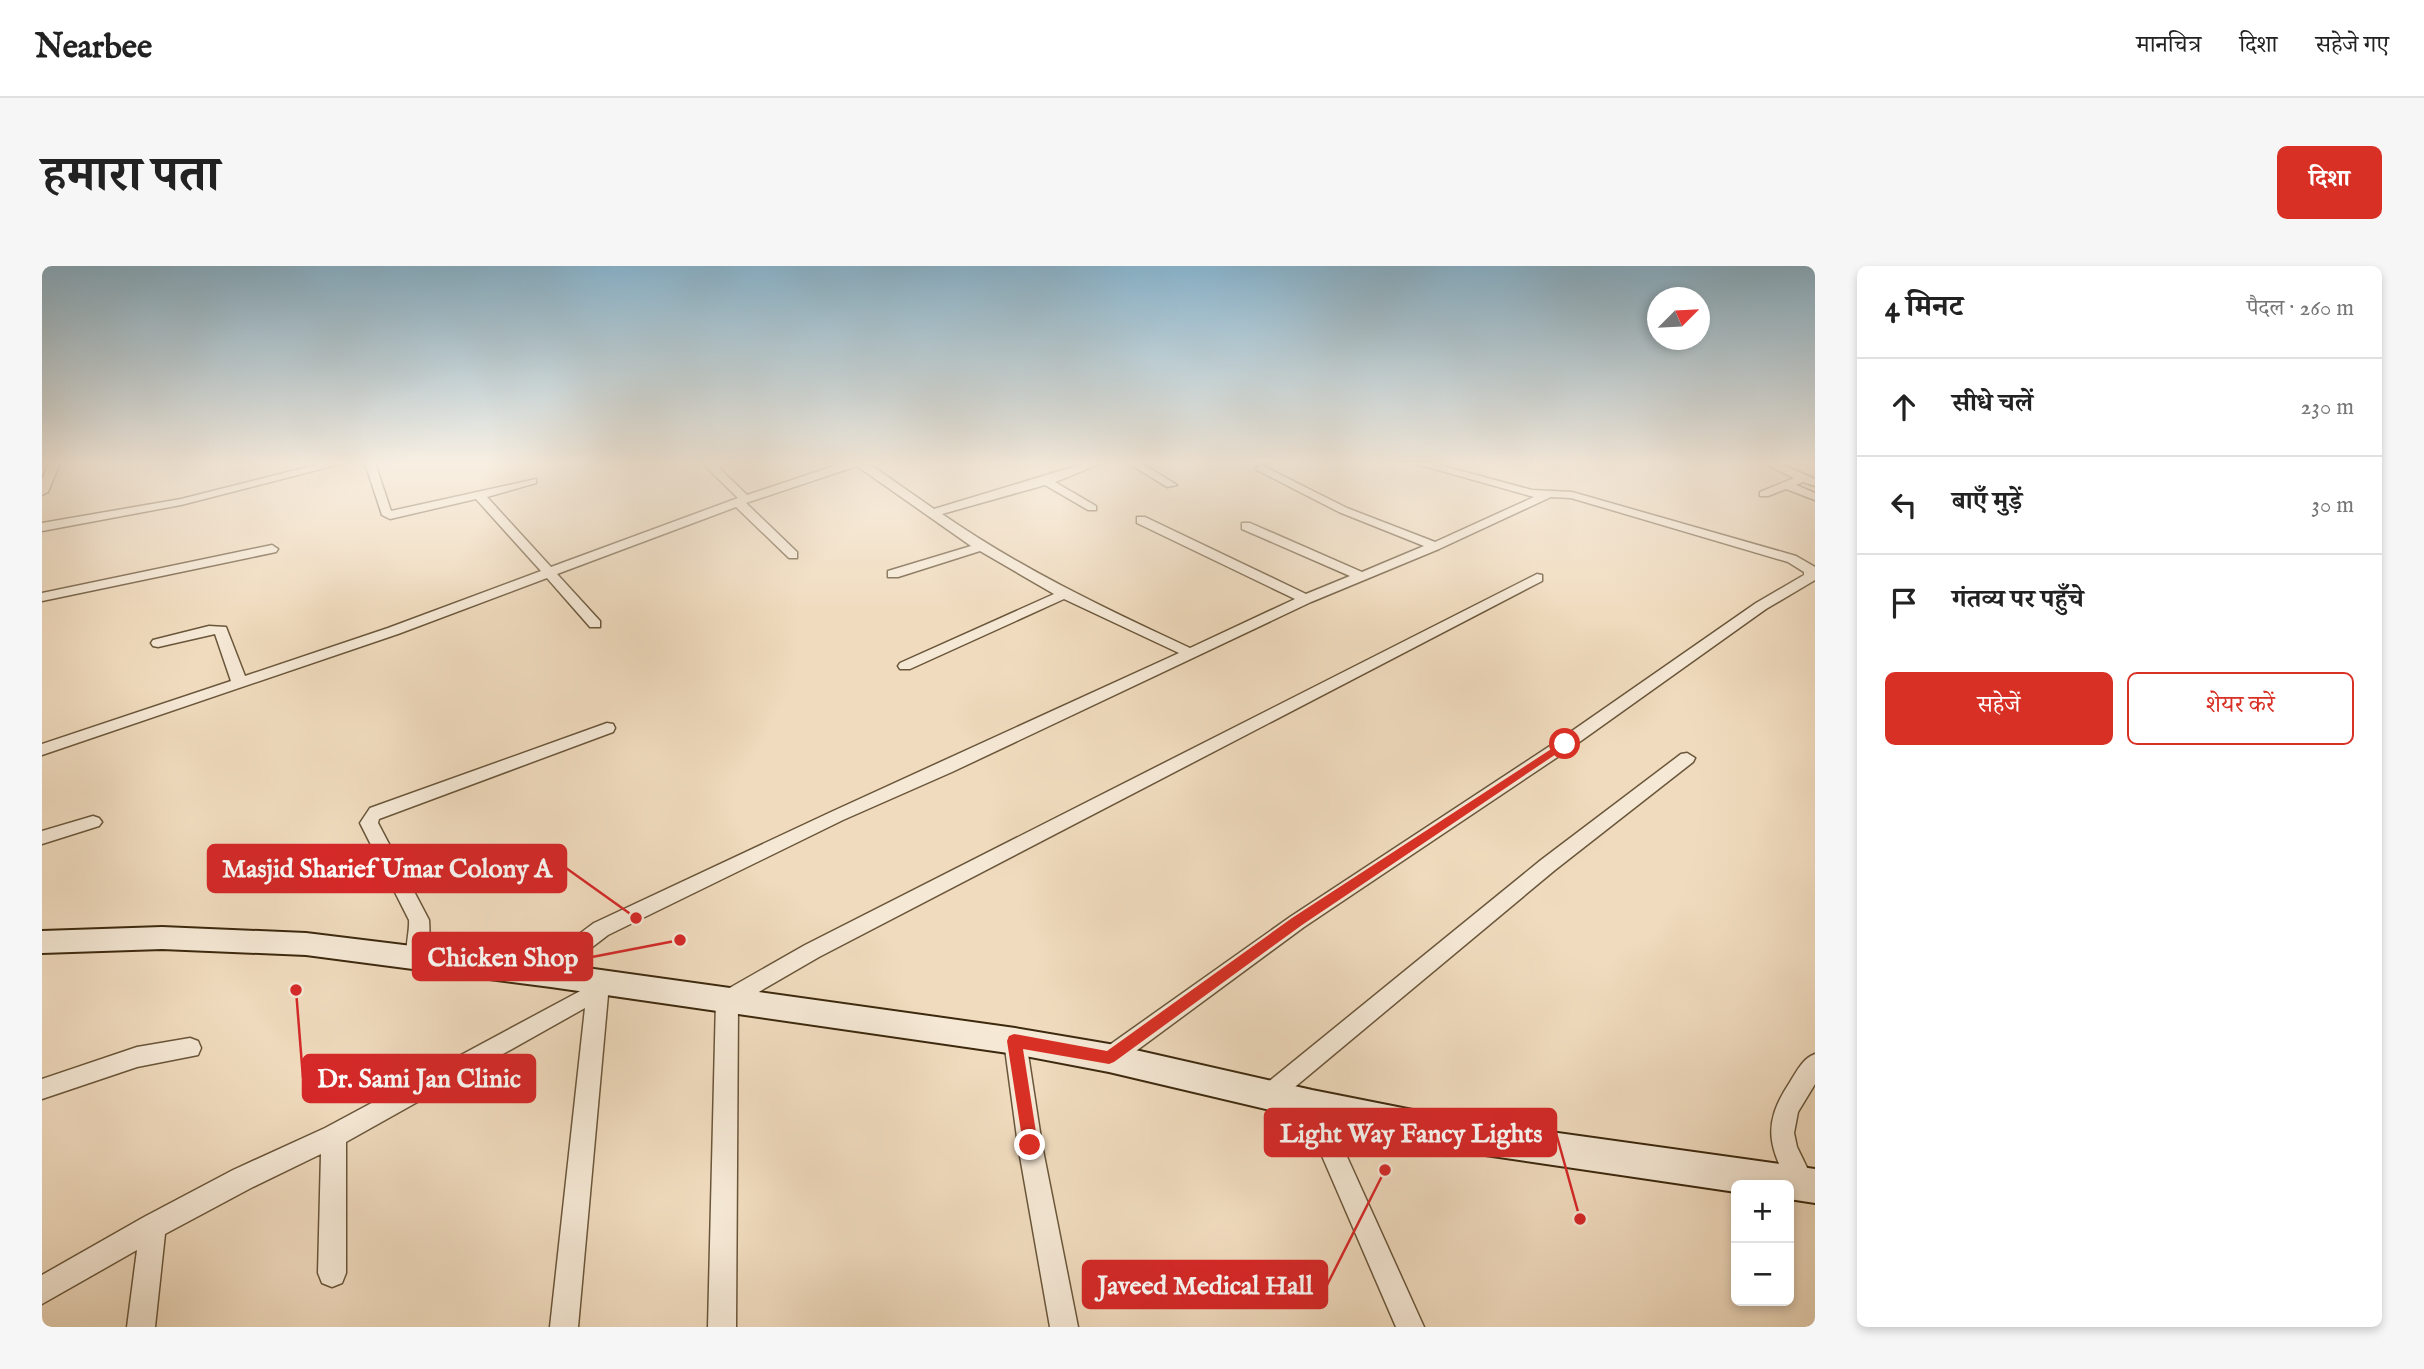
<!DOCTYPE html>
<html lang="hi">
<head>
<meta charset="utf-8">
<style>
  body { margin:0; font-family:"IM FELL English","Noto Serif Devanagari",serif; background:#f6f6f6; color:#222 }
  .controls { position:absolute; right:21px; bottom:21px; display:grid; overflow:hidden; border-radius:10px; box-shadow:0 4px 10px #0003 }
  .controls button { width:63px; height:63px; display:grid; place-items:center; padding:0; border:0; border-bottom:2px solid #e0e0e0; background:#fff; color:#222; font:35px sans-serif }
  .compass { position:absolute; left:1605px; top:21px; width:63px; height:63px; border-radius:50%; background:#fff; box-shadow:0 4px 10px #0003; rotate:66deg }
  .stop { position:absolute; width:21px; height:21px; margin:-16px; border:5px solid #d93025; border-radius:50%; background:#fff }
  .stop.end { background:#d93025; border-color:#fff; box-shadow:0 2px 7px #0008 }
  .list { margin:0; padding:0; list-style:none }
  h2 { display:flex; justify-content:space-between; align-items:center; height:91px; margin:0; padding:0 28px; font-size:30px }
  h2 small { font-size:23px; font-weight:400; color:#767676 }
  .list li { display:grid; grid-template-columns:46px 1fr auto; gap:21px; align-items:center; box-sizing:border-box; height:98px; padding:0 28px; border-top:2px solid #e0e0e0 }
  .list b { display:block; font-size:26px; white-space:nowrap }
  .list em { font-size:23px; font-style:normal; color:#767676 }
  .actions { display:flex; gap:14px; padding:21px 28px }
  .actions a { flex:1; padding:16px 0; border:2px solid #d93025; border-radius:10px; text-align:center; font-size:24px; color:#d93025 }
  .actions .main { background:#d93025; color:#fff }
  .icon { flex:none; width:38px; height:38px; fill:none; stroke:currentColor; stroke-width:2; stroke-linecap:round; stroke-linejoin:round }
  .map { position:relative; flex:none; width:1773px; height:1061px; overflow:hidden; border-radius:10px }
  header { display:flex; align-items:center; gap:42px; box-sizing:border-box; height:98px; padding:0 35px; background:#fff; border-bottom:2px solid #e0e0e0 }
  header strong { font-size:33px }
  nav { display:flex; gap:38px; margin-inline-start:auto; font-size:24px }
  .intro { display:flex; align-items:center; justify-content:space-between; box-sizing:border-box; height:168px; padding:0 42px }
  h1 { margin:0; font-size:49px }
  .button { padding:18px 32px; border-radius:10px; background:#d93025; color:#fff; font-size:24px; font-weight:700 }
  main { display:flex; gap:42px; padding:0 42px }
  aside { flex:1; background:#fff; border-radius:10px; box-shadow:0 4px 10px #0003 }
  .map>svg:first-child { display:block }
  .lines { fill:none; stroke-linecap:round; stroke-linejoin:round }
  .street-casing { stroke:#6a563a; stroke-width:3 }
  .secondary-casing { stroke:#3d290e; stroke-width:4 }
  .street { fill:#f5e8d5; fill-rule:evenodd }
  .secondary { fill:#f5e8d5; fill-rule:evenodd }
  .route { fill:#d93025 }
  .leader { fill:none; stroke:#d62828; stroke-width:2.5 }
  .callout-dot { fill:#d62828; stroke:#f5e8d5; stroke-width:2.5 }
  .callout { fill:#d62828; stroke:#d62828; stroke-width:2.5 }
  .callout-label { font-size:26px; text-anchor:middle; font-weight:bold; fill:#fff }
</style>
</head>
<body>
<header>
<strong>Nearbee</strong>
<nav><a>मानचित्र</a><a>दिशा</a><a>सहेजे गए</a></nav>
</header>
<div class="intro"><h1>हमारा पता</h1><a class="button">दिशा</a></div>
<main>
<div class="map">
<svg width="1773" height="1061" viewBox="0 0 1773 1061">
  <rect width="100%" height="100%" fill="#f0dbbe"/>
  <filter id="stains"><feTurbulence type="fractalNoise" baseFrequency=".00286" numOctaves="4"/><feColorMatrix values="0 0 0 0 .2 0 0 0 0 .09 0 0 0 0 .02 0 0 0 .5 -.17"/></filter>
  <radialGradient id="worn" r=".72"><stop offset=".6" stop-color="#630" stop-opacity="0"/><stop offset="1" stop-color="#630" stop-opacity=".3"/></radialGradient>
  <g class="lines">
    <!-- street casing -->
    <g class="street-casing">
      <path id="street" d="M7,197H18L6,226L0,229V214Z
        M282,197H302L139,239L0,265V257L139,233Z
        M323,197H333L349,245L494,213V217L445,231L509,301L696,232L660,197H672L705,229L801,197H826L892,243L1044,197H1060L1013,216L1054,240V244H1046L1003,219L900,248C978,302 1062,342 1148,382L1253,333L1095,257V251H1103L1264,328L1308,310L1200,263V257H1208L1320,306L1382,280L1297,246L1215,204L1214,202L1219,199L1305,242L1393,276L1492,231L1371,197H1390L1490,224L1530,226L1754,290L1773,301V314L1724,343L1529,482L1262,661L1075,799L1067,802L1059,799L1056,792L1059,785L1248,651L1517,474L1714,337L1762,309V306L1746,296L1529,232L1509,231L1397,283L1269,336L910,506L801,554L566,669L532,695L516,715L509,718L502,715L498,709C510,686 532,672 552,657L789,546L1137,387L1022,333L868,403H858L856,400L858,397L1012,328L938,285L856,311H846V305L929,280L815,200L704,237L755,286V292H747L694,241L515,308L558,355V361H548L505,312L356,368L0,489V478L189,415L173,368L116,381L111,380L109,377L111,374L167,360L184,361L203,410L346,362L499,305L434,233L348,253L340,249Z
        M1086,197H1099L1135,219L1125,221Z
        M1721,197H1736L1773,213V220L1761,216L1754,219L1773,227V234L1744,223L1726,230H1718V226L1752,212Z
        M230,279L236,283L234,286L0,335V327Z
        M1495,308L1500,309V315L777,691L696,738L694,1061H666L674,734L677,728L763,679Z
        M565,457L571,458L573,462L571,466L337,553L336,557L387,654C388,669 388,684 381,698L374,700L367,698C361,687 368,667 367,654L318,557L328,542Z
        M1645,487L1653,492L1651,496L1513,604L1236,835L1228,839L1220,835L1216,828L1220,821L1499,594L1639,488Z
        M51,550L57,552L60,556L57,560L0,578V565Z
        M568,709L576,712L579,718L576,724L566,729L536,1061H508L543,742L304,876V1007L300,1017L290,1021L280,1017L276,1007L279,888L209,922L123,968L113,1061H85L95,984L0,1038V1009L102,951L191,904L283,862Z
        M973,765L981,768L984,775L1000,879L1036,1061H1008L976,879L962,775L965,768Z
        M148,772L156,775L159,782L156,789L95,801L0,833V813L95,781Z
        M1773,788V818L1756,846L1752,867L1755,881L1773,918L1769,927L1760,930L1751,927C1728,882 1718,861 1748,816C1755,805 1761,792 1773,788Z
        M1270,828L1278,831L1382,1061H1354L1258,839L1262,831Z"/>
    </g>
    <!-- secondary casing -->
    <g class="secondary-casing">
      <path id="secondary" d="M120,661L264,667L509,697L973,762L1067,778L1270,824L1416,853L1773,903V937L1747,933V919H1694V926L1416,885L1270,854L1067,806L973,788L509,721L264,689L120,683L0,687V665Z"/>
    </g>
    <!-- street -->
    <use href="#street" class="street"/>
    <!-- secondary -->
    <use href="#secondary" class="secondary"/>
  </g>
  <!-- sky -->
  <linearGradient id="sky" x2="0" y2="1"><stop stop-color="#89b7d2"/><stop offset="0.57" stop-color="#f8efe2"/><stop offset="1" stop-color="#f8efe2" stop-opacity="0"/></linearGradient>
  <rect width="1773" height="346" fill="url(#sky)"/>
  <!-- route -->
  <path class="route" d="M1520,476L1529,478L1260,659L1072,796L1067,798L981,783L996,879L994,885L988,887L982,885L965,775L967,770L972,768L1065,785L1250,652Z"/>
  <!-- callouts -->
  <path class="leader" d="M594 652L524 602M638 674L550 691M254 724L261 812M1538 953L1514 867M1343 904L1285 1019"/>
  <g class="callout-dot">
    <circle cx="594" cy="652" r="7"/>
    <circle cx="638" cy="674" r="7"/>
    <circle cx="254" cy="724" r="7"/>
    <circle cx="1538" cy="953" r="7"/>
    <circle cx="1343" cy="904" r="7"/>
  </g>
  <g class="callout">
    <rect x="166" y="579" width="358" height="47" rx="7"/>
    <rect x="371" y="667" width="179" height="47" rx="7"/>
    <rect x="261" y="789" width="232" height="47" rx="7"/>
    <rect x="1223" y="843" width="291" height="47" rx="7"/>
    <rect x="1041" y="995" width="244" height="47" rx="7"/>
  </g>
  <g class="callout-label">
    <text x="345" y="611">Masjid Sharief Umar Colony A</text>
    <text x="461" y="700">Chicken Shop</text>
    <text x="377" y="821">Dr. Sami Jan Clinic</text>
    <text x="1369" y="876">Light Way Fancy Lights</text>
    <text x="1163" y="1028">Javeed Medical Hall</text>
  </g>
  <rect width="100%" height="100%" filter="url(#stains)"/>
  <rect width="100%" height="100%" fill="url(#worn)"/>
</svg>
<div class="controls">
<button>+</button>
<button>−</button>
</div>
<svg class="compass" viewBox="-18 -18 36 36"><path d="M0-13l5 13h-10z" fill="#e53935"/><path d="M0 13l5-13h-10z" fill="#767676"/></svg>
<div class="stop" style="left:1523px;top:478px"></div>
<div class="stop end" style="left:988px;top:879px"></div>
</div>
<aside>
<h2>4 मिनट<small>पैदल · 260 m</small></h2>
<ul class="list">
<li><svg class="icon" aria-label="ahead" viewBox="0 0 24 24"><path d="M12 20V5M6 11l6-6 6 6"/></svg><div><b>सीधे चलें</b></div><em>230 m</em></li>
<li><svg class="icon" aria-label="left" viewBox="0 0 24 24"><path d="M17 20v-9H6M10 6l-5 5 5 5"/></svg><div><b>बाएँ मुड़ें</b></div><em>30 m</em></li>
<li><svg class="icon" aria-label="arrive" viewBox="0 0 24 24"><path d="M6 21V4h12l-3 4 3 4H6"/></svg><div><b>गंतव्य पर पहुँचे</b></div></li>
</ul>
<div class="actions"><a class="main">सहेजें</a><a>शेयर करें</a></div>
</aside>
</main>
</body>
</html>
